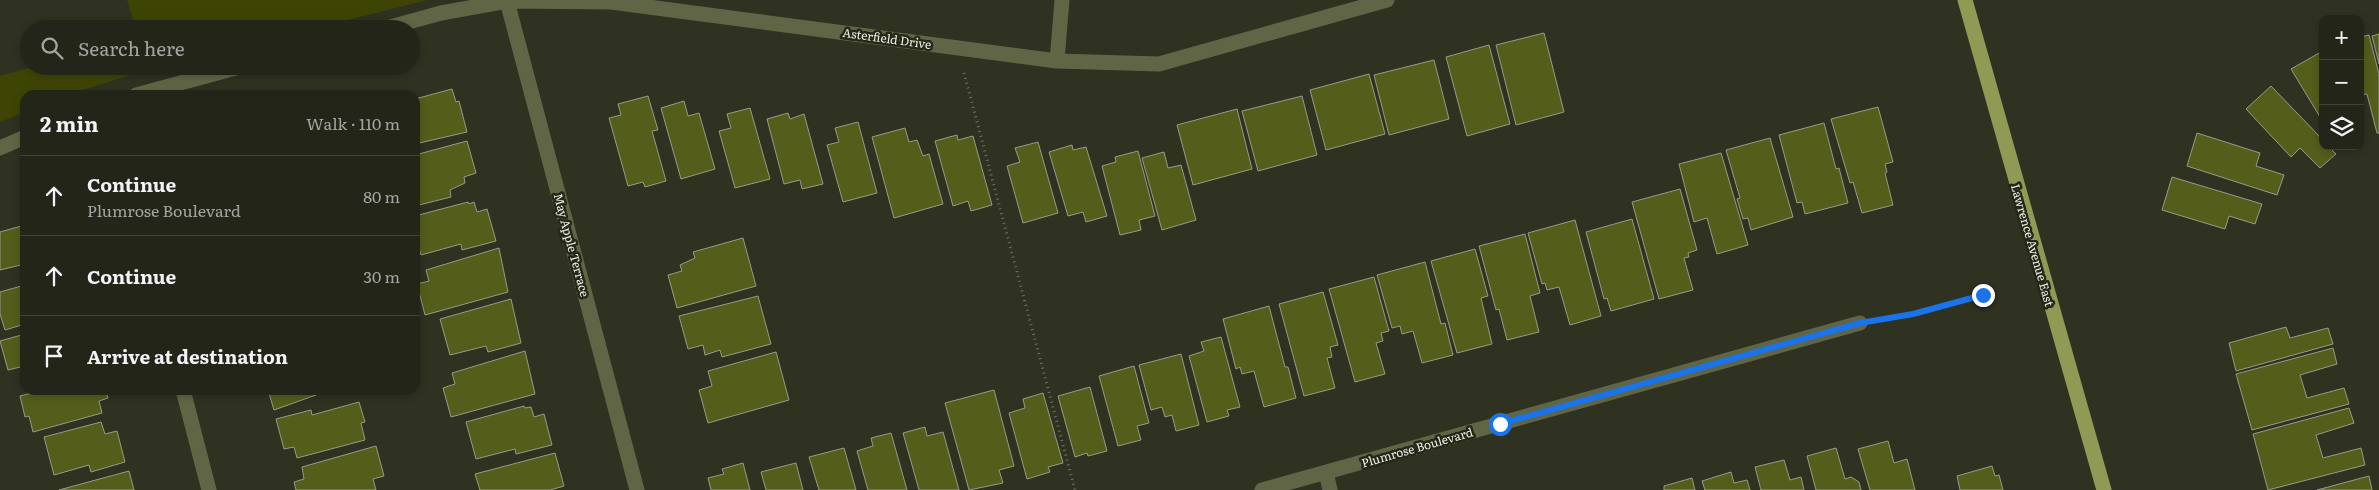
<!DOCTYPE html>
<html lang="en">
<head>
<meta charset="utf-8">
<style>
  body { margin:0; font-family:Literata,serif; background:#2b2d22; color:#f1f3f6 }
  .controls { position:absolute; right:15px; top:15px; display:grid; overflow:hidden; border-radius:10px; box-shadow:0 2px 8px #0003 }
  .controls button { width:45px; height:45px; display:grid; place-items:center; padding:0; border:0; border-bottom:1px solid #404238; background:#232519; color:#f1f3f6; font:25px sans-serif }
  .stop { position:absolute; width:15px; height:15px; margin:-11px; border:4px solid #1a73e8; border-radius:50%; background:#fff }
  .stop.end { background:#1a73e8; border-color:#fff; box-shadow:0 1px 5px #0008 }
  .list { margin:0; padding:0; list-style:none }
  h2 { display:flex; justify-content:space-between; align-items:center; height:65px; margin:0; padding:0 20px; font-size:21px }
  h2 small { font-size:16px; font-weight:400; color:#a3a5a2 }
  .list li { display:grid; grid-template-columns:32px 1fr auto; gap:15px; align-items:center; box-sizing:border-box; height:80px; padding:0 20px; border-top:1px solid #404238 }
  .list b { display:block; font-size:19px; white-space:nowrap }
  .list p { margin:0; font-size:16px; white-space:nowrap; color:#a3a5a2 }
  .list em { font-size:16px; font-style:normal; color:#a3a5a2 }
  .icon { flex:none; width:28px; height:28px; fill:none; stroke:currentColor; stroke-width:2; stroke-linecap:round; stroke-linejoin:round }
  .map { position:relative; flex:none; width:2379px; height:490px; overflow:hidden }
  .search { position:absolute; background:#232519; box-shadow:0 2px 8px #0003; left:20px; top:20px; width:400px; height:55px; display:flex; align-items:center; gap:12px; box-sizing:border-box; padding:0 18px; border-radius:28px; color:#a3a5a2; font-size:19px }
  .panel { position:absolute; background:#232519; box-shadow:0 2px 8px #0003; left:20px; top:90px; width:400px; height:305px; border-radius:15px }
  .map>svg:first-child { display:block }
  .green { fill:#3e4504 }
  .building { fill:#555d1b; stroke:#989b88 }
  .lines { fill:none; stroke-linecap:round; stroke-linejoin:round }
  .path { stroke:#707265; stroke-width:3; stroke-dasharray:1 4; stroke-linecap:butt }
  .minor { stroke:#606645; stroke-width:15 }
  .major { stroke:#909a55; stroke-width:15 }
  .route { stroke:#1a73e8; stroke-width:6 }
  .labels { text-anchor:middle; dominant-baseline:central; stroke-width:5; stroke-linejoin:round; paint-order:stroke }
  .street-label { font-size:12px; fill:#eff1e7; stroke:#252818 }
</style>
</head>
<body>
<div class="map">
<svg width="2379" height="490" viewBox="0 0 2379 490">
  <rect width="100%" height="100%" fill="#2f3121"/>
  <!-- green -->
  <path class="green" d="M127,0H427L311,29H136Z
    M36,66H160L67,95H25V112L0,122V76Z"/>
  <!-- building -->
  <path class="building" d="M1544,33L1564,112L1516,125L1496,45Z
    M2379,34V64L2372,36Z
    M2369,35L2379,74V133H2377L2367,94L2360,95V37Z
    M1489,45L1510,124L1467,136L1446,57Z
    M2321,52L2323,55V122L2291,69Z
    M1434,60L1449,119L1389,135L1374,75Z
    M1369,74L1385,134L1326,150L1310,90Z
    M2271,86L2323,140V146H2328L2336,154L2320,168L2300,148L2291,157L2246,109Z
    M452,89L456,102L459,101L467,132L415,144V99Z
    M648,96L658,130L652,131L666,181L645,187L643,182L628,186L609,118L621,115L618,104Z
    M1302,96L1317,155L1258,171L1242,111Z
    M684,101L688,116L699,113L715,169L681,179L661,108Z
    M1878,107L1893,162L1885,164L1887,172L1885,173L1893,205L1862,213L1853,182L1850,183L1831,119Z
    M750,108L770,179L735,188L719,131L731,128L727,114Z
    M1237,109L1252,169L1193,185L1177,125Z
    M788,113L790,119L804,114L823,184L802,189L800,180L784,184L767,119Z
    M858,122L877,193L843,202L827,145L839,142L835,128Z
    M1824,123L1836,169L1839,168L1848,203L1805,214L1802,202L1797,203L1779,135Z
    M905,128L909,142L917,140L923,156L929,154L943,204L894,218L872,137Z
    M2197,133L2260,153L2256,166L2284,175L2277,195L2187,166Z
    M957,135L958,140L973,136L992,205L971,211L968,201L953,206L935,141Z
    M1770,138L1793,217L1751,230L1748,218L1743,219L1737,199L1740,198L1726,150Z
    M467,141L476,173L464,177L465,183L450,190L451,197L415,206V155Z
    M1038,142L1058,213L1023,223L1007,166L1020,162L1015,148Z
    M1072,145L1073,150L1086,147L1107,216L1086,222L1083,212L1068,216L1049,152Z
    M1138,151L1155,216L1139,220L1141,230L1120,235L1102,166L1116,162L1115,157Z
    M1164,152L1168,168L1181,165L1196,220L1162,230L1142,158Z
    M1721,153L1748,245L1717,254L1707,218L1694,222L1679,164Z
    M2172,177L2262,204L2255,224L2229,216L2225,229L2162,210Z
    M1680,189L1697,250L1688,253L1689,257L1684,258L1693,290L1659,299L1632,202Z
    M468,202L469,204L474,202L477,212L487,209L496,241L462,250L461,244L421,255L415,234V216Z
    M1632,219L1654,299L1611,311L1607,298L1604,299L1586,232Z
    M1575,220L1601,316L1570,325L1559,287L1547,290L1545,283L1542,284L1528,233Z
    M25,225V264L0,270V232Z
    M1525,234L1540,293L1530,296L1539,332L1507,340L1499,309L1496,310L1479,246Z
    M743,238L756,286L677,308L668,275L682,271L680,265L695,258L693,252Z
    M499,248L508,292L425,315L417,284L429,281L426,270Z
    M1475,249L1488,296L1481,298L1492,344L1457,353L1431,261Z
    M1425,262L1441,324L1445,323L1453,355L1422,363L1413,331L1402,334L1400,326L1392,328L1377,275Z
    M1374,277L1389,331L1381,333L1383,341L1376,343L1385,374L1355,382L1329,289Z
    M25,285V324L5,330L0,314V292Z
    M1323,292L1338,345L1330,347L1332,357L1327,358L1335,388L1304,396L1279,304Z
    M758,296L771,344L722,357L720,350L705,355L703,345L688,349L679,316Z
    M511,299L521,343L488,352L486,346L450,355L440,319Z
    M1269,306L1285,367H1288L1296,398L1264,407L1254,371L1242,374L1240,367L1236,369L1223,319Z
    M2286,327L2290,338L2328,328L2333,344L2236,371L2229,343Z
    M25,334V378L24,379L20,367L8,370L0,341Z
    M1221,337L1240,407L1227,410L1229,416L1207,422L1189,356L1204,351L1201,342Z
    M2333,348L2337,364L2300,375L2307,398L2344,388L2349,404L2252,430L2236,374Z
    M525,351L535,394L451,417L443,388L455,384L452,373Z
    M776,352L789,400L708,423L699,390L712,386L708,371Z
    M1181,354L1199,425L1176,431L1172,415L1165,417L1162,407L1151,410L1139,365Z
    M1134,366L1149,423L1137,426L1141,440L1118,446L1099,376Z
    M1090,387L1107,451L1088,456L1087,453L1075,457L1058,396Z
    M43,390H105L108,398L99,401L102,413L33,432L29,416L25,417L20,396Z
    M268,390H330L274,410Z
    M994,390L1014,466L999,470L1003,483L969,490L945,403Z
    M1043,393L1063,463L1048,467L1050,472L1027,479L1009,413L1025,408L1023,399Z
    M359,402L365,422L361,423L365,440L297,458L294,447L284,449L276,419L311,410L312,415Z
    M524,406L525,408L531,407L534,417L544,414L552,445L516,454L515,449L476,459L466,422Z
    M2349,408L2354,423L2316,435L2323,458L2361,448L2365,465L2268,490L2253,434Z
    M101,422L105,434L117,431L125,462L91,472L89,465L54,475L44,437Z
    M925,427L927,436L943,432L959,490H919L903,433Z
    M891,433L907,490H868L857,451L873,446L871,438Z
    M1888,441L1894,463L1907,459L1915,490H1870L1858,449Z
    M376,446L384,476L373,479L376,490H296L294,482L304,479L302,467Z
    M844,448L856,490H819L809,457Z
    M1836,448L1845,479L1851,477L1859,482L1861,490H1816L1807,456Z
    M555,453L564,486L550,490H480L475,474Z
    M1784,460L1790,480L1801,477L1804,490H1761L1755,467Z
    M743,463L750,490H711L708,478L724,474L722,469Z
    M796,463L803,490H766L761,472Z
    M1992,466L1995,476L1999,475L2003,490H1960L1957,476Z
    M129,471L134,490H59Z
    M1731,472L1734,483L1747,480L1750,490H1705L1702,481Z
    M2369,476L2372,490H2317Z
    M1692,478L1695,490H1664V486Z"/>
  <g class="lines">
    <!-- path -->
    <path class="path" d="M964,73L1075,490
      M1884,319L1913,314L1983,295"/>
    <!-- minor -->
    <path class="minor" d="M507,1L637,490
      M383,29L441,13L507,1L611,2L1057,61L1159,64L1387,0
      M1057,61L1062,0
      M136,95L243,66
      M0,148L25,137
      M183,390L209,490
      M1326,472L1330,490
      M1262,490L1860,323"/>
    <!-- major -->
    <path class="major" d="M1965,0L2104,490"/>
  </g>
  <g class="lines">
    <!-- route -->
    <path class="route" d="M1500,424L1860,323L1913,314L1983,295"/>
  </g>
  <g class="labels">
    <!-- street labels -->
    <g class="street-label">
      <text transform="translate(887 38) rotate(8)">Asterfield Drive</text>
      <text transform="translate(572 245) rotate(75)">May Apple Terrace</text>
      <text transform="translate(2033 245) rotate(74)">Lawrence Avenue East</text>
      <text transform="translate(1417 447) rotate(-16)">Plumrose Boulevard</text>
    </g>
  </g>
</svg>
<div class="controls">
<button>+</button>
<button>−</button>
<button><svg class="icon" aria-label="layers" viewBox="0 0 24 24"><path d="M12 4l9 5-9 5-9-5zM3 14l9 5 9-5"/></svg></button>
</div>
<div class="stop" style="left:1500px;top:424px"></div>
<div class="stop end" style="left:1983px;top:295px"></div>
<div class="search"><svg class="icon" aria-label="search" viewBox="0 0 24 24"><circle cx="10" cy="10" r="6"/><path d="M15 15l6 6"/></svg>Search here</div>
<section class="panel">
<h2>2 min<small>Walk · 110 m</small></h2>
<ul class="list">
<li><svg class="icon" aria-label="ahead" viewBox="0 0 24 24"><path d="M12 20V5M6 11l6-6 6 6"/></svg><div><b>Continue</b><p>Plumrose Boulevard</p></div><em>80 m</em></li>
<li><svg class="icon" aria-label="ahead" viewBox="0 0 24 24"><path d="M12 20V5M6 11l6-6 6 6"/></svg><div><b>Continue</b></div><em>30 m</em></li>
<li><svg class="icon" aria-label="arrive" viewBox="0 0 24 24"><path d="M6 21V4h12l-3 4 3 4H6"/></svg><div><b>Arrive at destination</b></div></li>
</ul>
</section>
</div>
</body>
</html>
